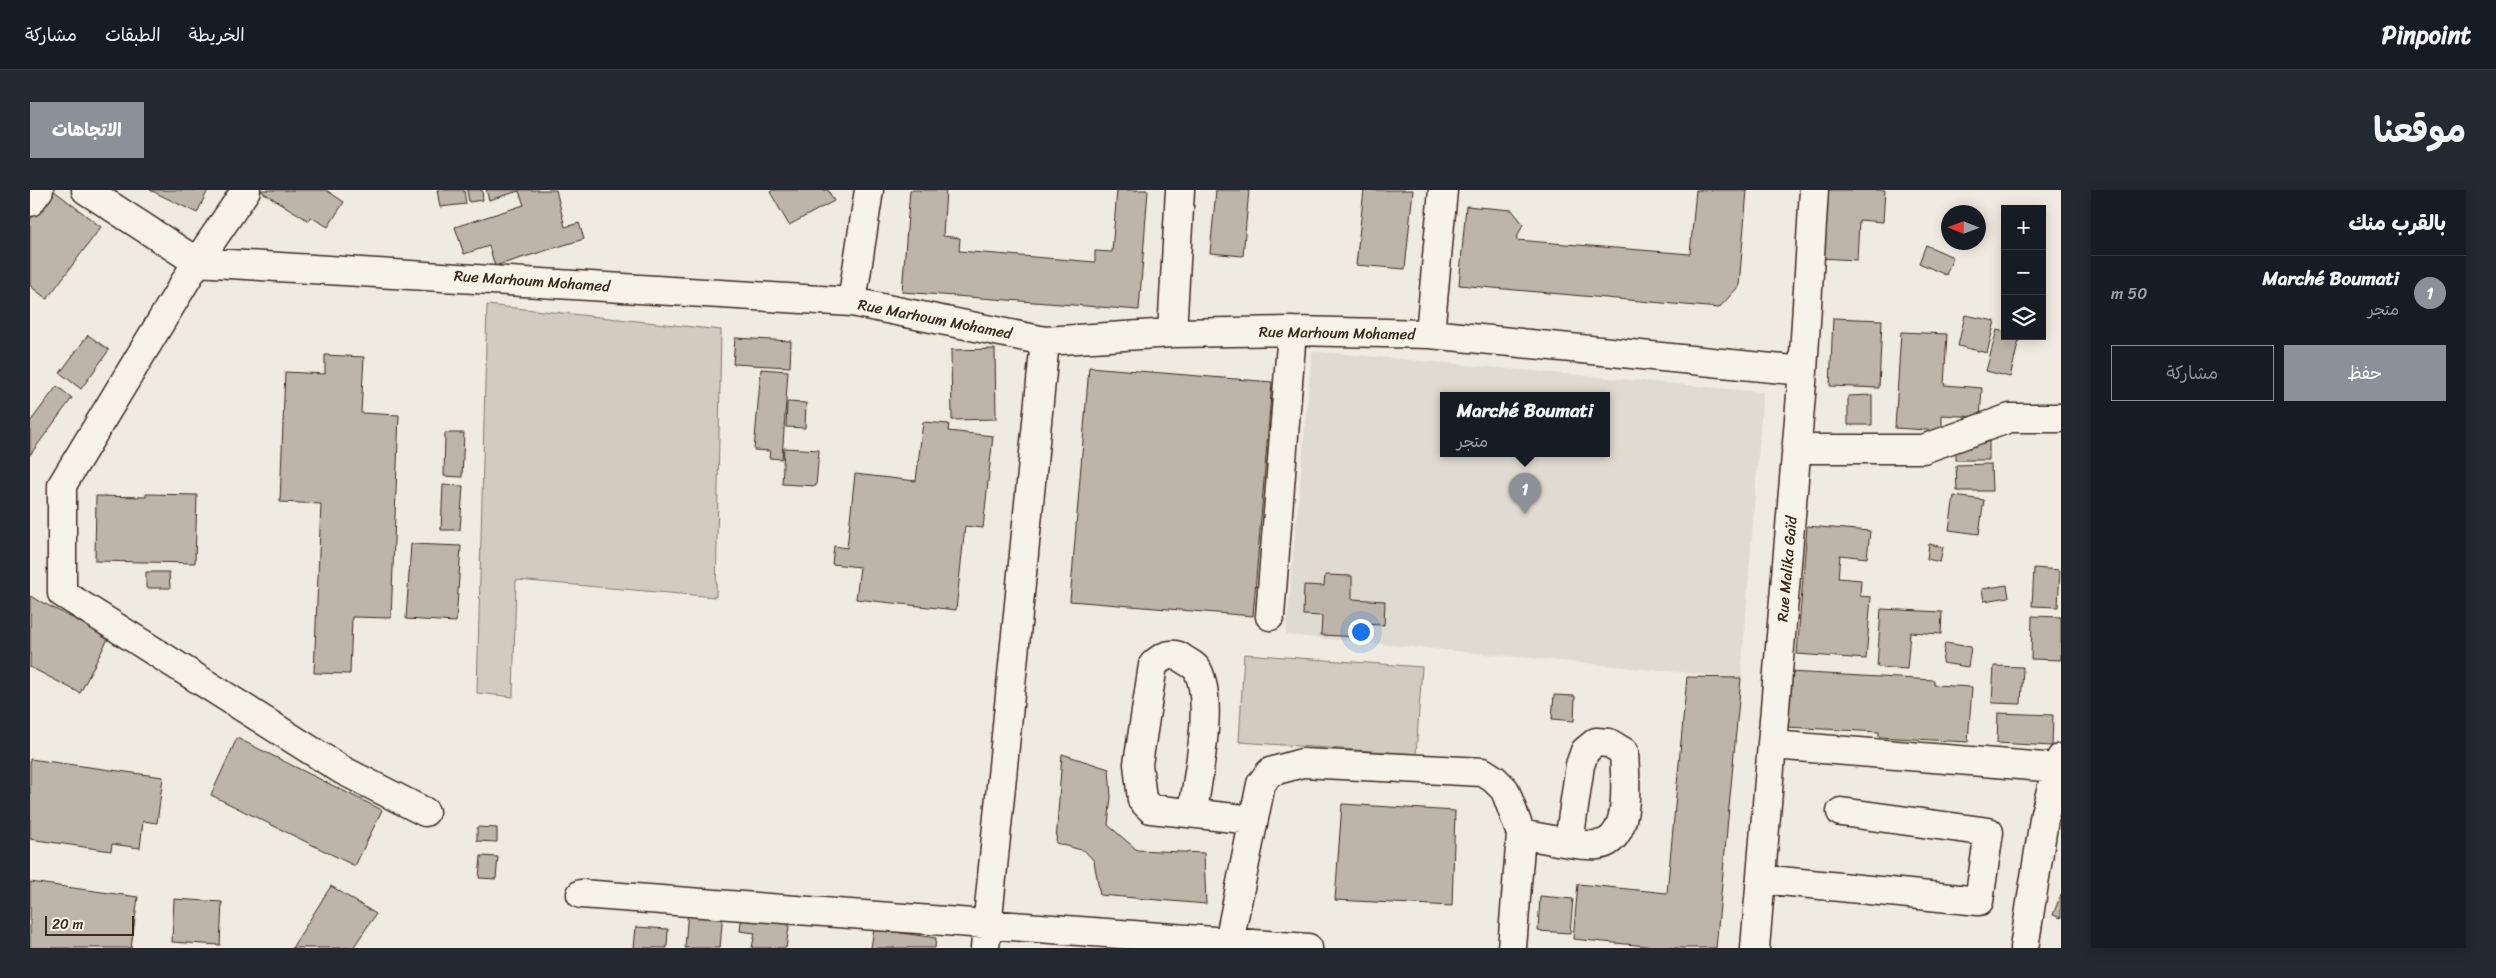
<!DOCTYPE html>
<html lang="ar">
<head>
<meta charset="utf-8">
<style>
  body { margin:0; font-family:Sriracha,"Playpen Sans Arabic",sans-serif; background:#242831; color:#f1f3f6; direction:rtl }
  .controls { position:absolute; right:15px; top:15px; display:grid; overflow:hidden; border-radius:0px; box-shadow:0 2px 12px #0003 }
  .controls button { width:45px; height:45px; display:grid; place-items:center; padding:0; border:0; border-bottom:1px solid #363941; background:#171b24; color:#f1f3f6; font:25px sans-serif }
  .compass { position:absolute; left:1911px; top:15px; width:45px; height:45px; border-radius:50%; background:#171b24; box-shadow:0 2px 12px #0003; rotate:271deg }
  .scale { position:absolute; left:15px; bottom:12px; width:89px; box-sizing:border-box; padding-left:5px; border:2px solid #3b2a1e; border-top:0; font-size:14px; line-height:18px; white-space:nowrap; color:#3b2a1e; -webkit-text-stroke:4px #f7f3e8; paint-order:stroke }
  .you { position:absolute; left:1330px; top:441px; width:18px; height:18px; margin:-12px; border:4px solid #fff; border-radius:50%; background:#1a73e8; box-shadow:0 0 0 8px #1a73e833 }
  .badge { display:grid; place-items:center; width:32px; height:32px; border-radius:50%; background:#8c9099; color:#fff; font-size:16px; font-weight:700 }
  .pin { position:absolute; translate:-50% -41px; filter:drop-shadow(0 1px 2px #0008) }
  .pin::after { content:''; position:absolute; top:26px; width:18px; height:15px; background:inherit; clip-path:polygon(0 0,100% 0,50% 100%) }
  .popup { position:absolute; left:1410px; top:202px; width:170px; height:65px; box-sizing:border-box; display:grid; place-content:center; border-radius:0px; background:#171b24; filter:drop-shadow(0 1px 4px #0005); font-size:16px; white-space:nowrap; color:#9ea1a6 }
  .popup b { font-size:19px; color:#f1f3f6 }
  .popup::after { content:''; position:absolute; left:50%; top:100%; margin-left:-10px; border:10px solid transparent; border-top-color:#171b24 }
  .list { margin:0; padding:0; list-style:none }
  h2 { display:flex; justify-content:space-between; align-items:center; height:65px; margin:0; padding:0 20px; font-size:21px }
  h2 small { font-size:16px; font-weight:400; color:#9ea1a6 }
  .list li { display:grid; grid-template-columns:32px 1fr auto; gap:15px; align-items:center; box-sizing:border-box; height:75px; padding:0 20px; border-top:1px solid #363941 }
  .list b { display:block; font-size:19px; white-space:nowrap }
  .list p { margin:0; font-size:16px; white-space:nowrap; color:#9ea1a6 }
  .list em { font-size:16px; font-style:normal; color:#9ea1a6 }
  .actions { display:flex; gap:10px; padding:15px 20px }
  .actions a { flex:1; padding:11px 0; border:1px solid #8c9099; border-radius:0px; text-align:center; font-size:18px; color:#8c9099 }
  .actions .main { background:#8c9099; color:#fff }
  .icon { flex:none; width:28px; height:28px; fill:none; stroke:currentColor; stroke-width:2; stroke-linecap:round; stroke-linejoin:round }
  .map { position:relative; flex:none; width:2031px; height:758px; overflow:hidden; direction:ltr; border-radius:0px }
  header { display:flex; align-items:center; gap:30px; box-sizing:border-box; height:70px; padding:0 25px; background:#171b24; border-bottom:1px solid #363941 }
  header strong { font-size:24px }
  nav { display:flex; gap:28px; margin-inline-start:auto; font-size:18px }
  .intro { display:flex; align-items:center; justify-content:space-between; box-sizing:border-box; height:120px; padding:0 30px }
  h1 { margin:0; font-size:35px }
  .button { padding:12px 22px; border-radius:0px; background:#8c9099; color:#fff; font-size:18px; font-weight:700 }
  main { display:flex; gap:30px; padding:0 30px }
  aside { flex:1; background:#171b24; border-radius:0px; box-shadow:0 2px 12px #0003 }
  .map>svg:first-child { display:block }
  .built { fill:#e0dbd0; fill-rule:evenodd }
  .green { fill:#d1cbc0; stroke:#867a6f }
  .building { fill:#bdb5aa; stroke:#3b2a1e }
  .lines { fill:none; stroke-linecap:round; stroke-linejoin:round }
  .minor-casing { stroke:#3b2a1e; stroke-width:31 }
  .minor { stroke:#f7f3e8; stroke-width:28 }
  .labels { text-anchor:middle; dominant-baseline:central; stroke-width:4.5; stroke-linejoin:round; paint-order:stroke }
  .street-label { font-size:15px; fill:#3b2a1e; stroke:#f7f3e8 }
</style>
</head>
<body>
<header>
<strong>Pinpoint</strong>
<nav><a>الخريطة</a><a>الطبقات</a><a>مشاركة</a></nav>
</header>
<div class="intro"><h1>موقعنا</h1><a class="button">الاتجاهات</a></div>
<main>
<aside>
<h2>بالقرب منك<small></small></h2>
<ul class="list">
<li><span class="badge">1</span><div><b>Marché Boumati</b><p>متجر</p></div><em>50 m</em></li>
</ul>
<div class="actions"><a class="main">حفظ</a><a>مشاركة</a></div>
</aside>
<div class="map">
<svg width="2031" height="758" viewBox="0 0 2031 758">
  <rect width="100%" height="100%" fill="#efebe0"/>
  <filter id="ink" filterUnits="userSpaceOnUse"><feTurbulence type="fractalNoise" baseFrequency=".02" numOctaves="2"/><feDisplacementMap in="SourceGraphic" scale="10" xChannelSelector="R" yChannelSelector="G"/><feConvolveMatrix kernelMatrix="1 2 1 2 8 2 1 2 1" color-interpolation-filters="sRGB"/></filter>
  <g filter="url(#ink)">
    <!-- built -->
    <path class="built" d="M1282,161L1733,202L1711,488L1256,445ZM1414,205H1576V263H1414Z"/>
    <!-- green -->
    <path class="green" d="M457,115L691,140L686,407L486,390L483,507L447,503Z
      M1214,464L1392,477L1386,564L1209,552Z"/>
    <!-- building -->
    <path class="building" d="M23,0L71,37L17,109L0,96V30Z
      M120,0H178L167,23Z
      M229,0H296L314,12L298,37L281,27L279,31Z
      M407,0H434L436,14L410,17Z
      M437,0H452L453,10L439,12Z
      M456,0H526L535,37L549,33L554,49L465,76L459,56L434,64L425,37L494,15L489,1L459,10Z
      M743,0H798L804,11L759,35L740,2Z
      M880,0H916L913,46L930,48L929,61L1065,72V61L1082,62L1087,0H1118L1109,120L872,102Z
      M1186,0H1219L1213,66L1180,63Z
      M1334,0H1383L1375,79L1326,75Z
      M1666,0H1717L1709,96L1689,118L1429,95L1436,16L1482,20L1493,34L1486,50L1660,64Z
      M1792,0H1855L1853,32L1829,30L1827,70L1788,68Z
      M1896,55L1923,67L1916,85L1889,73Z
      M1935,125L1965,131L1957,163L1928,156Z
      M1803,128L1852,130L1849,198L1800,196Z
      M1967,140L1975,142V146H1990L1980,187L1956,181Z
      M1871,142L1917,144L1914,195L1952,198L1950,227L1912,225V241L1865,238Z
      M58,145L79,160L51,199L30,183Z
      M705,148L761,151L760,177L703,174Z
      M965,159L966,229L922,230L921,160Z
      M295,165L334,167L331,223L369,225L361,428L322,427L320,484L284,483L291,314L250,312L255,182L295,184Z
      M1059,177L1242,192L1223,426L1040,411Z
      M731,179L758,181L752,269L739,268L740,261L724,260Z
      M27,196L42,208L0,265V232Z
      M1842,205V235H1818V206Z
      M757,212L776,213L775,238L756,237Z
      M893,232L919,234L918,241L963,246L953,338L935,336L926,420L826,409L830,377L802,374L804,356L817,358L825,284L886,291Z
      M415,243H434L432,287L414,286Z
      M1926,251H1959V270H1926Z
      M754,258L789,260L786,296L752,294Z
      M1961,274L1962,301H1927L1926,275Z
      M413,295L433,296L430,340H411Z
      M116,304L167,305L165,373L65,371L66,306L116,307Z
      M1924,306L1954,310L1949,344L1919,340Z
      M1777,336L1840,341L1837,368L1810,365L1808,388L1831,390L1830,406L1841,407L1836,469L1767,464Z
      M381,354L431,356L426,432L376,429Z
      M1899,354L1913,357L1910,372L1897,369Z
      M2004,378L2030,380L2028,417L2002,416Z
      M116,382H139L140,398H116Z
      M1295,385L1322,386V409L1355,411L1354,435L1330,434L1329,447L1291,445L1292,426L1273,425L1274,395L1294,396Z
      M1977,395L1979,407L1954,411L1952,399Z
      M0,406L79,447L50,503L0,477Z
      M1851,419L1912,422L1911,444L1880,442L1877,479L1847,477Z
      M2002,426L2031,427V470L2001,469Z
      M1915,453L1941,457L1938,477L1912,473Z
      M1964,476L1993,477L1991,514L1962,513Z
      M1759,482L1904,490V495L1942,497L1938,552L1849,547V542L1756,537Z
      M1657,487L1711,488L1686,758H1637L1543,749L1548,694L1637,703Z
      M1524,505L1545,506L1544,531L1522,529Z
      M1968,523L2023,525L2022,556L1967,553Z
      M207,548L352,620L325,676L181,605Z
      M1032,564L1079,579L1081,607L1078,635L1107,660L1174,663L1176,714L1070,705L1064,671L1055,661L1026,653Z
      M0,569L133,587L127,633L113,631L110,658L82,654L81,661L0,649Z
      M1312,614L1425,621L1422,716L1305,710Z
      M447,637L467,638V652L447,651Z
      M451,666L468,667L466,689L449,688Z
      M0,692L108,707L101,758H0Z
      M301,696L346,724L323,758H262Z
      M2031,704V728L2023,725Z
      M1510,706L1543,709L1540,743L1508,741Z
      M144,709L192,712L190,755L142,752Z
      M713,715L761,722L756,758H722L725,743L710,741Z
      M658,720L693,722L690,758H655Z
      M606,737L638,739L637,758H604Z
      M844,739L906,748L905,758H841Z"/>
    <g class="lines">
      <!-- minor casing -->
      <g class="minor-casing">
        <path id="minor" d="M56,0L167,72L822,112L1015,151L1142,143L1262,141L1400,144L1773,181
          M216,0L167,72L32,295V403L312,580L395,622
          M0,12L9,0
          M822,112L839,0
          M1142,143L1150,0
          M1400,144L1413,0
          M1766,259H1893L1980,228H2031
          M1240,426L1262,141
          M1742,555L2027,578L2031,568
          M1163,623C1167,587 1184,514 1168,481C1166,476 1158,472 1153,469C1143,460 1131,467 1123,475L1108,574L1112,610L1121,619L1223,630
          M1491,644C1509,647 1551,657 1567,655C1603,652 1595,587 1594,562L1579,553L1566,552L1555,561L1550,575L1539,652
          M1731,689L1949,711L1959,642L1811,622
          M551,704L1278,758
          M1199,752L1231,594L1240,582L1272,573L1453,582L1464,589L1475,600L1491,644L1482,758
          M955,758L1015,151
          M1725,758L1773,181L1784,0
          M1994,758L2015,623L2027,578"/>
      </g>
      <!-- minor -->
      <use href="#minor" class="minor"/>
    </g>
  </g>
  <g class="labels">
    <!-- street labels -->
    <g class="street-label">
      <text transform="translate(502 91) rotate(4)">Rue Marhoum Mohamed</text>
      <text transform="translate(905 129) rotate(11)">Rue Marhoum Mohamed</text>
      <text transform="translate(1307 143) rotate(1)">Rue Marhoum Mohamed</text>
      <text transform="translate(1757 379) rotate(-85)">Rue Malika Gaïd</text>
    </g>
  </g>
</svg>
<div class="controls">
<button>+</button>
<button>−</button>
<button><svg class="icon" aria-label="layers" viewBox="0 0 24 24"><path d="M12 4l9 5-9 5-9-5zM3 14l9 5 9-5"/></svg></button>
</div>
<svg class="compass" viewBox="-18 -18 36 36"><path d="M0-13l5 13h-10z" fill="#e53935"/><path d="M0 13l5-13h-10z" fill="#9ea1a6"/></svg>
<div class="scale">20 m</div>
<div class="you"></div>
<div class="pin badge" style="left:1495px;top:324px">1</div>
<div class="popup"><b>Marché Boumati</b>متجر</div>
</div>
</main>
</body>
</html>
